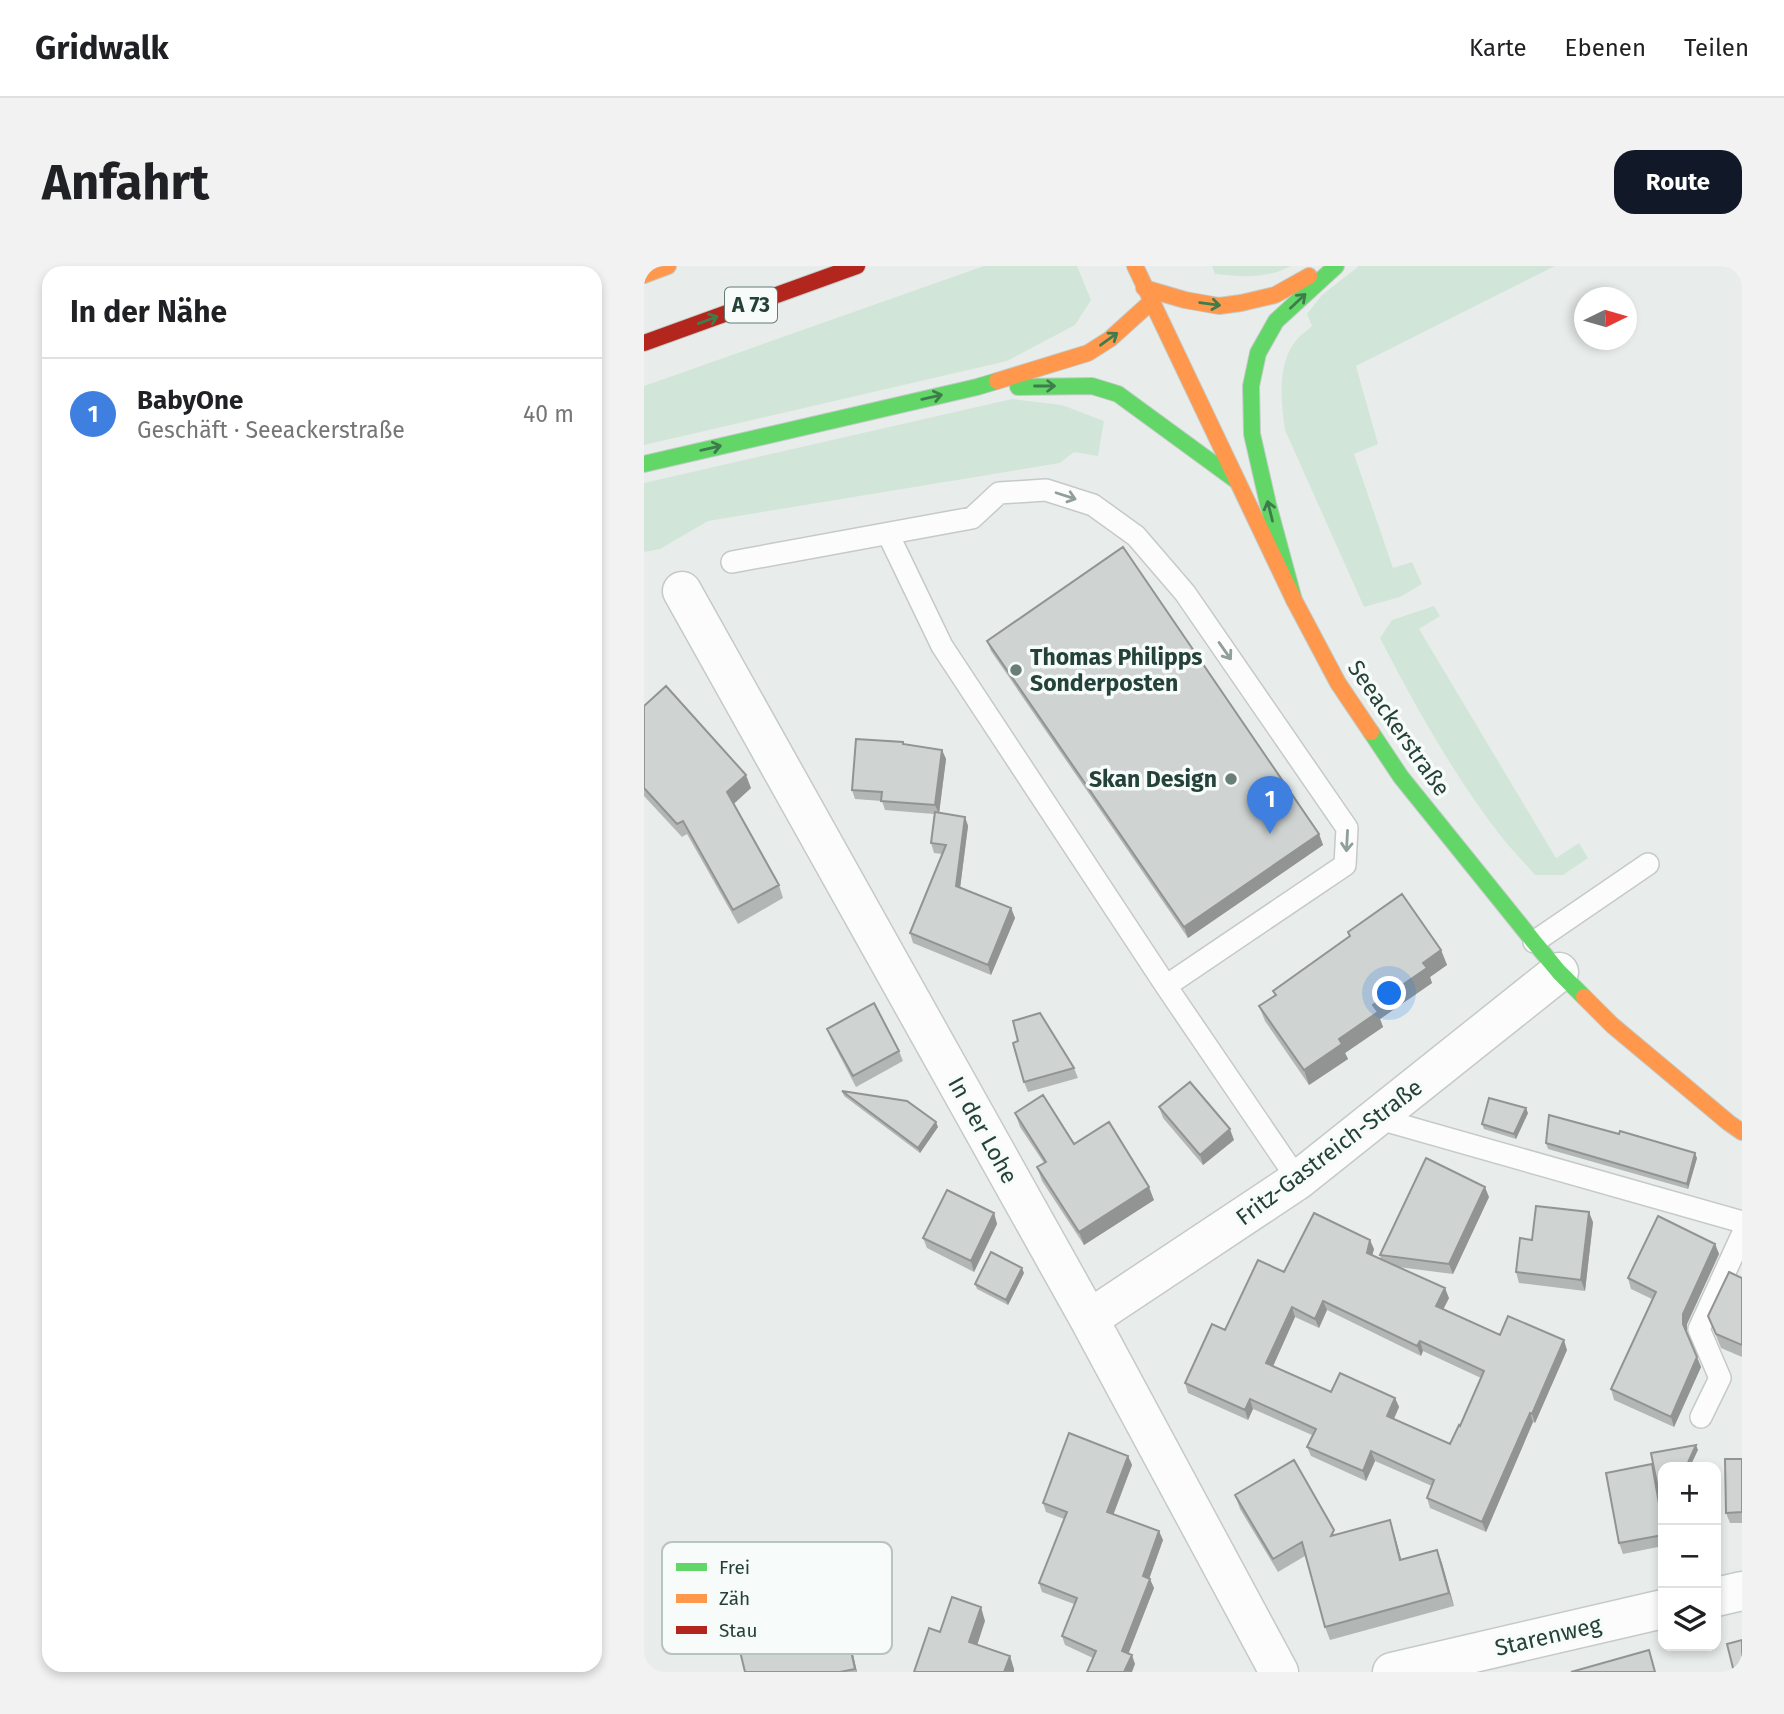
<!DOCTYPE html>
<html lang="de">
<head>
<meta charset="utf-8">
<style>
  body { margin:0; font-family:"Fira Sans",sans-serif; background:#f2f2f2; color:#202124 }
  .controls { position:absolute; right:21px; bottom:21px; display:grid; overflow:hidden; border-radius:14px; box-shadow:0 4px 10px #0003 }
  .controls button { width:63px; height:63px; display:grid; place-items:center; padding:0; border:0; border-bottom:2px solid #e0e0e0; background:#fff; color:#202124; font:35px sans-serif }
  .compass { position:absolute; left:930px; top:21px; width:63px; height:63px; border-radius:50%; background:#fff; box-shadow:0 4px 10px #0003; rotate:85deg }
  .you { position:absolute; left:746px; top:728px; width:24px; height:24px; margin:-18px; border:5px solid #fff; border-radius:50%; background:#1a73e8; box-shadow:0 0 0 10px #1a73e833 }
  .badge { display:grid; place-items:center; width:46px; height:46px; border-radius:50%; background:#111827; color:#fff; font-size:23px; font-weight:700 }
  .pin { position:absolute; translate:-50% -58px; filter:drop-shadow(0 2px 4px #0008) }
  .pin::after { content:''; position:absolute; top:37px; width:24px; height:21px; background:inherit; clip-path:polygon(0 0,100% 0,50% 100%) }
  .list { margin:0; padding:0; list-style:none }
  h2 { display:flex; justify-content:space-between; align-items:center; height:91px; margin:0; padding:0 28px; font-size:30px }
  h2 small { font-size:23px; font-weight:400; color:#757577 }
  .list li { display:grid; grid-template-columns:46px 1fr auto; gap:21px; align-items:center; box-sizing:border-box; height:112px; padding:0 28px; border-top:2px solid #e0e0e0 }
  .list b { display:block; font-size:26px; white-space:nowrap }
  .list p { margin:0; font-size:23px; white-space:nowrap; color:#757577 }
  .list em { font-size:23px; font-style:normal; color:#757577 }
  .icon { flex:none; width:38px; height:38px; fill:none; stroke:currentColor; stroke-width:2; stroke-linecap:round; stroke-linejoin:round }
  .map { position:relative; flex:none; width:1098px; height:1406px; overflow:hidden; border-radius:21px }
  header { display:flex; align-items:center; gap:42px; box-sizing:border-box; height:98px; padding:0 35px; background:#fff; border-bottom:2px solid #e0e0e0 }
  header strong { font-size:33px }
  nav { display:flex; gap:38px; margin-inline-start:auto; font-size:24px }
  .intro { display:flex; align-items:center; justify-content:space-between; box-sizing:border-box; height:168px; padding:0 42px }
  h1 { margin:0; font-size:49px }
  .button { padding:18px 32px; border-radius:21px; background:#111827; color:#fff; font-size:24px; font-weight:700 }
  main { display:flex; gap:42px; padding:0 42px }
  aside { flex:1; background:#fff; border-radius:21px; box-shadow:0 4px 10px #0003 }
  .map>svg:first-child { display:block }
  .green { fill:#d1e6d8 }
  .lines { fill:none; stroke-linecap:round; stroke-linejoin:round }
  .lane-casing { stroke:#c5cac8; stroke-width:24 }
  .street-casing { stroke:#c5cac8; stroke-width:41 }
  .fast-casing { stroke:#c3cbc8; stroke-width:18 }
  .slow-casing { stroke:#c3cbc8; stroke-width:18 }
  .jam-casing { stroke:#c3cbc8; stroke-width:18 }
  .lane { stroke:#fcfcfc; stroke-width:21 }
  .street { stroke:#fcfcfc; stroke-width:38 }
  .fast { stroke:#63d668; stroke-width:16 }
  .slow { stroke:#ff974d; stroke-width:16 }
  .jam { stroke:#b3261e; stroke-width:16 }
  .wall { fill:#b2b6b5; fill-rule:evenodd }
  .shaded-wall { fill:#919493 }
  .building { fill:#cfd4d2; stroke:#919493; stroke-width:2; fill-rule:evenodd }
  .oneway { stroke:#3d7d4c }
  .oneway2 { stroke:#909f9b }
  .poi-dot { fill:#697e78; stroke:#f7fbf9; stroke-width:2.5 }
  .labels { text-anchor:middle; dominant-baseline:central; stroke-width:7; stroke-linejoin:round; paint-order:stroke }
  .shield { fill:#f7fbf9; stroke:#637a73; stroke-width:2 }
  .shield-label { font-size:21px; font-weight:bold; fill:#24423a }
  .poi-label { font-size:23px; font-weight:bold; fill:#24423a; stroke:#f7fbf9; text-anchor:start }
  .street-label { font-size:23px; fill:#24423a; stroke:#f7fbf9 }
  .key { fill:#f7fbf9; stroke:#b8c4c0; stroke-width:2 }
  .key-label { font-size:19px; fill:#24423a }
</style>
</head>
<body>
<header>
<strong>Gridwalk</strong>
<nav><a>Karte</a><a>Ebenen</a><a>Teilen</a></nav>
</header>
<div class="intro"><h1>Anfahrt</h1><a class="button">Route</a></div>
<main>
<aside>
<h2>In der Nähe<small></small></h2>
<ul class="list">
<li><span class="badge" style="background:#3f7fe0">1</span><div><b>BabyOne</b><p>Geschäft · Seeackerstraße</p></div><em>40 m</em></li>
</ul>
</aside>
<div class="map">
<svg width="1098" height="1406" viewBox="0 0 1098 1406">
  <rect width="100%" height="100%" fill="#e8edeb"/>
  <!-- green -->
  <path class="green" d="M340,0H433L447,34L431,59L363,95L0,179V120Z
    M568,0H647C623,13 598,11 571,8Z
    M715,0H911L712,100L734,178L710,188L749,302L768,296L778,318L756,331L720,341L641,164C637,135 632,95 655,71C659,67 664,64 668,60L663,48L678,29Z
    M368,133L418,139L460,155L454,190L430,186L416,197L64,255L16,283L0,286V217Z
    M790,340L796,350L775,363L912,592L935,577L944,592L919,609H891C880,596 867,583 856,569C809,508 771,440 736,372L748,354Z"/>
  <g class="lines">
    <!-- lane casing -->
    <g class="lane-casing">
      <path id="lane" d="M244,268L298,380L522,720L654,914
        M88,296L328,252L355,227L402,224L449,239L492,270L541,327L703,562L701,599L522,720
        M890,676L1004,598
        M732,852L1098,956
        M1057,1151L1076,1112L1055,1063L1098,969"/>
    </g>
    <!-- street casing -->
    <g class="street-casing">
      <path id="street" d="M38,325L445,1053L635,1406
        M445,1053L654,914L915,706
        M1072,1331L1098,1325
        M748,1406L1019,1343"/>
    </g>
    <!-- fast casing -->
    <g class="fast-casing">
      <path id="fast" d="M374,121L448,120L474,128L593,215
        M0,198L333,121L353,115
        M650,334L624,238L608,168L607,120L614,87L632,55L692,0
        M727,466L757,511L890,676L915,706L940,731"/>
    </g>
    <!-- slow casing -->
    <g class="slow-casing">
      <path id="slow" d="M491,0L650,334L694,417L727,466
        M0,9L24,0
        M500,22L541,34L575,40L597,37L631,29L665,10
        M353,115L444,87L466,73L507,36
        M940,731L968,759L1085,857L1098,866"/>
    </g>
    <!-- jam casing -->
    <g class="jam-casing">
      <path id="jam" d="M0,77L213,0"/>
    </g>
    <!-- lane -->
    <use href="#lane" class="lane"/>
    <!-- street -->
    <use href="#street" class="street"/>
    <!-- fast -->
    <use href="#fast" class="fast"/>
    <!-- slow -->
    <use href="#slow" class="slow"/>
    <!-- jam -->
    <use href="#jam" class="jam"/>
  </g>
  <!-- wall -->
  <path class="wall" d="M343,375L675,568L679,579L544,672L347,385Z
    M0,440L107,522L90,538L135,619L139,632L94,658L43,568L38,571L0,530Z
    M259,476L260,478L298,484L302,493L295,547L321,551L324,560L316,622L367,642L371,652L347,709L269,677L266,667L298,588L290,587L287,577L290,548L241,544L238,535L211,533L208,524Z
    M704,666L797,684L803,699L786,711L788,717L736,753L739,761L701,787L704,793L665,819L621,755L615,740L631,730L629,725L705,670Z
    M183,763L255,785L259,795L212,821L187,773Z
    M430,802L434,812L384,826L380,816Z
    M198,825L294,861L276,887L200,830Z
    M515,841L590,874L559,899L519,852Z
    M371,847L430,878L510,934L440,979L398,915L393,901L400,897L376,861Z
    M884,847L872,873L840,863L838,858Z
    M902,877L1053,892L1044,923L904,883Z
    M845,931L809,1008L754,1001L805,1032L799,1043L856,1069L923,1084L891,1157L889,1156L842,1266L786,1242L783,1232L788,1220L731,1195L722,1215L667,1190L663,1181L668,1169L609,1143L604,1154L544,1127L541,1117L581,1064L640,1006L730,983L728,990L737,994L736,989ZM683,1044L777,1090L779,1085L837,1112L816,1160L806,1178L750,1153L755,1141L751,1132L687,1126L629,1100L651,1051L675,1062Z
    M350,947L353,958L330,1006L283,982L279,972Z
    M949,956L941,1025L875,1017L872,1006L888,974Z
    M1071,978L1075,988L1043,1058V1067L1057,1101L1030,1161L970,1134L967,1123L1008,1033L987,1023L984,1012Z
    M380,1007L364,1039L333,1023L331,1018Z
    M1098,1012V1091L1077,1082L1064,1050Z
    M484,1190L488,1199L469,1248L519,1274L505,1312L510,1322L484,1387L491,1398L449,1392L421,1379L418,1370L430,1338L398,1326L395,1317L420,1253L402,1246L399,1237Z
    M1098,1193V1257H1086L1082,1247Z
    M1008,1198L1011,1209L1019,1250V1280L979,1288L975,1277Z
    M591,1229L692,1269L750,1267L757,1293L793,1284L810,1340L686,1374L681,1361L661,1290L634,1306L596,1243Z
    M153,1336L165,1380H207L213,1406H101Z"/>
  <!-- shaded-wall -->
  <path class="shaded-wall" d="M298,484L302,493L295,548L291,539Z
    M102,509L107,522L88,539L83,526Z
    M321,551L324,560L315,630L312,620Z
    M675,568L679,579L544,672L540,661Z
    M367,642L371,652L347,709L344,699Z
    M797,684L803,699L786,711L788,717L736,753L739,761L701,787L704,793L665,819L660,804L695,773L729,739L779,697Z
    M882,842L884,847L872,873L870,868Z
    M292,856L294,861L276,887L274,882Z
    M586,863L590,874L559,899L556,889Z
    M1051,887L1053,892L1044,923L1043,918Z
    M505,921L510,934L440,979L435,966Z
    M841,921L845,931L809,1008L805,998Z
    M945,946L949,956L941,1025L937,1014Z
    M350,947L353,958L330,1006L327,995Z
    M726,974L730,983L726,997L723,987Z
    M1071,978L1075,988L1043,1058V1068L1039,1058V1048Z
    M378,1002L380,1007L364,1039L362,1034Z
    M801,1022L805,1032L796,1050L792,1040Z
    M679,1035L683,1044L675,1062L671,1053Z
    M648,1041L651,1051L626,1107L622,1097Z
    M920,1074L923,1084L891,1157L888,1148Z
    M776,1075L779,1085L777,1090L773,1080Z
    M1053,1091L1057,1101L1030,1161L1027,1151Z
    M751,1132L755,1141L747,1159L743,1150Z
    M606,1133L609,1143L604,1154L601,1144Z
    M886,1147L889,1156L842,1266L838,1256Z
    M1052,1179L1054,1184L1046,1201H1042Z
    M727,1185L731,1195L722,1215L719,1205Z
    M484,1190L488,1199L467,1255L463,1246Z
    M1008,1198L1011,1209L1019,1250V1260Z
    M746,1254L750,1267L761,1307L756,1294Z
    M515,1265L519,1274L503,1319L499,1310Z
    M793,1284L798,1297L810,1340L805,1327Z
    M506,1313L510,1322L482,1394L478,1385Z
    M153,1336L157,1345L168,1390L164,1380Z
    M337,1341L341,1355L330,1389L325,1376Z
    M204,1371L207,1380L213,1406L211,1403Z
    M488,1389L491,1398L488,1406H480Z
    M366,1390L370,1403V1406H360Z"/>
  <!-- building -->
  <path class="building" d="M479,281L675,568L540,661L343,375Z
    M22,420L102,509L83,526L135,619L89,644L39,555L33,558L0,522V440Z
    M212,473L259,476V478L298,484L291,539L237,535L238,526L208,524Z
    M291,546L321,551L312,620L367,642L344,699L266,667L302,579L287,577Z
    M758,628L797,684L779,697L783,702L729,739L734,746L695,773L698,778L660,804L615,740L632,729L629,725L706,670L704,666Z
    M230,737L255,785L209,810L183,763Z
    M396,747L430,802L380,816L369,777L374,775L369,755Z
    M546,816L586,863L556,889L515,841Z
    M198,825L263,835L292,856L274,882Z
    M399,829L430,878L465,856L505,921L435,966L393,901L402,896L371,847Z
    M845,832L882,842L870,868L838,858Z
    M905,849L975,868L976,865L1051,887L1043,918L902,877Z
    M782,892L841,921L805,998L736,989Z
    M303,924L350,947L327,995L279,972Z
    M892,940L945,946L937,1014L872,1006L876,972L888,974Z
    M670,947L726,974L723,987L801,1022L792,1040L856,1069L864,1050L920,1074L888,1148L886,1147L838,1256L783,1232L790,1214L727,1185L719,1205L663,1181L672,1163L606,1133L601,1144L541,1117L568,1058L581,1064L614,994L640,1006ZM679,1035L773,1080L776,1075L840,1105L816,1160L815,1159L806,1178L743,1150L751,1132L696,1107L687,1126L622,1097L648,1041L671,1053Z
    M1014,950L1071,978L1039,1048V1058L1053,1091L1027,1151L967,1123L1012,1026L984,1012Z
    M347,986L378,1002L362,1034L331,1018Z
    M1085,1006L1098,1012V1079L1072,1068L1064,1050Z
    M425,1167L484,1190L463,1246L515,1265L499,1310L506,1313L478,1385L488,1389L480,1406H443L452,1385L418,1370L433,1332L395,1317L423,1246L399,1237Z
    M1052,1179L1042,1201H1019V1248L1007,1187Z
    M1081,1193H1098V1246L1082,1247Z
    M650,1194L690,1264L687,1270L746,1254L756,1294L793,1284L805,1327L681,1361L658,1276L629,1293L591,1229Z
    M1008,1198L1019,1260V1269L975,1277L962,1207Z
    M308,1331L337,1341L325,1376L366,1390L360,1406H270L285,1362L296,1366Z
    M153,1336L164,1380L204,1371L211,1403L196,1406H101L88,1352Z
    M1098,1374V1406H1090L1083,1378Z
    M1005,1384L1011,1406H927Z"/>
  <!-- one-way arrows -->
  <defs><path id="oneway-shaft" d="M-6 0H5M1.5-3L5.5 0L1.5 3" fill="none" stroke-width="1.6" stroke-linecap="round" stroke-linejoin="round" transform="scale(1.75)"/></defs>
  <g class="oneway">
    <use href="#oneway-shaft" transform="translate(654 35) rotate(-43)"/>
    <use href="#oneway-shaft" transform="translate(566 38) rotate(8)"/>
    <use href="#oneway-shaft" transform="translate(64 54) rotate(-20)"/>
    <use href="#oneway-shaft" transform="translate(465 73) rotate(-36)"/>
    <use href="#oneway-shaft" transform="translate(401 120)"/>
    <use href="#oneway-shaft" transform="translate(288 131) rotate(-13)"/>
    <use href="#oneway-shaft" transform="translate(67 182) rotate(-13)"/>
    <use href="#oneway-shaft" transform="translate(626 245) rotate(-104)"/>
  </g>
  <g class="oneway2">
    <use href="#oneway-shaft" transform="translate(422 230) rotate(18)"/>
    <use href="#oneway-shaft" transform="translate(581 385) rotate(55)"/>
    <use href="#oneway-shaft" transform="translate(703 575) rotate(93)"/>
  </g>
  <!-- markers -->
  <g class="poi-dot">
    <circle cx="372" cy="404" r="7"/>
    <circle cx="587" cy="513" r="7"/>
  </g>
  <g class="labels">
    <!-- shield labels -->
    <rect class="shield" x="81" y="21.5" width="52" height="35" rx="5"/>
    <g class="shield-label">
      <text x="107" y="39">A 73</text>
    </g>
    <!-- poi labels -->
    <g class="poi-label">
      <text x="386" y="391">Thomas Philipps<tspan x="386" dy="26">Sonderposten</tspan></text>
      <text x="573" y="513" text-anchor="end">Skan Design</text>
    </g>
    <!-- street labels -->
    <g class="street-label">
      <text transform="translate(755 462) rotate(55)">Seeackerstraße</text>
      <text transform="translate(339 864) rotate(61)">In der Lohe</text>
      <text transform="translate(685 886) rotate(-37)">Fritz-Gastreich-Straße</text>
      <text transform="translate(904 1370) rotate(-13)">Starenweg</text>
    </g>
  </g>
  <!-- legend -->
  <rect x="18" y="1276" width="230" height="112" rx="10" class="key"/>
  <rect x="32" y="1297" width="31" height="8" fill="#63d668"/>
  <rect x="32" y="1328" width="31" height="9" fill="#ff974d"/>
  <rect x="32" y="1360" width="31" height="8" fill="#b3261e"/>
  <g class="key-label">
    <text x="75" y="1308">Frei</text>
    <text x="75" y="1339">Zäh</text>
    <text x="75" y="1371">Stau</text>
  </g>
</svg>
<div class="controls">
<button>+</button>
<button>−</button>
<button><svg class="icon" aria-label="layers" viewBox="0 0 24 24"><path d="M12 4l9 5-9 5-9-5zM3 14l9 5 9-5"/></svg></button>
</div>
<svg class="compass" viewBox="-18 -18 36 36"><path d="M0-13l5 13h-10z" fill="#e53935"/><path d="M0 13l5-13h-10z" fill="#757577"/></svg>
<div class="you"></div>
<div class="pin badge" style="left:626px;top:568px;background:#3f7fe0">1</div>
</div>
</main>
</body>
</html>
